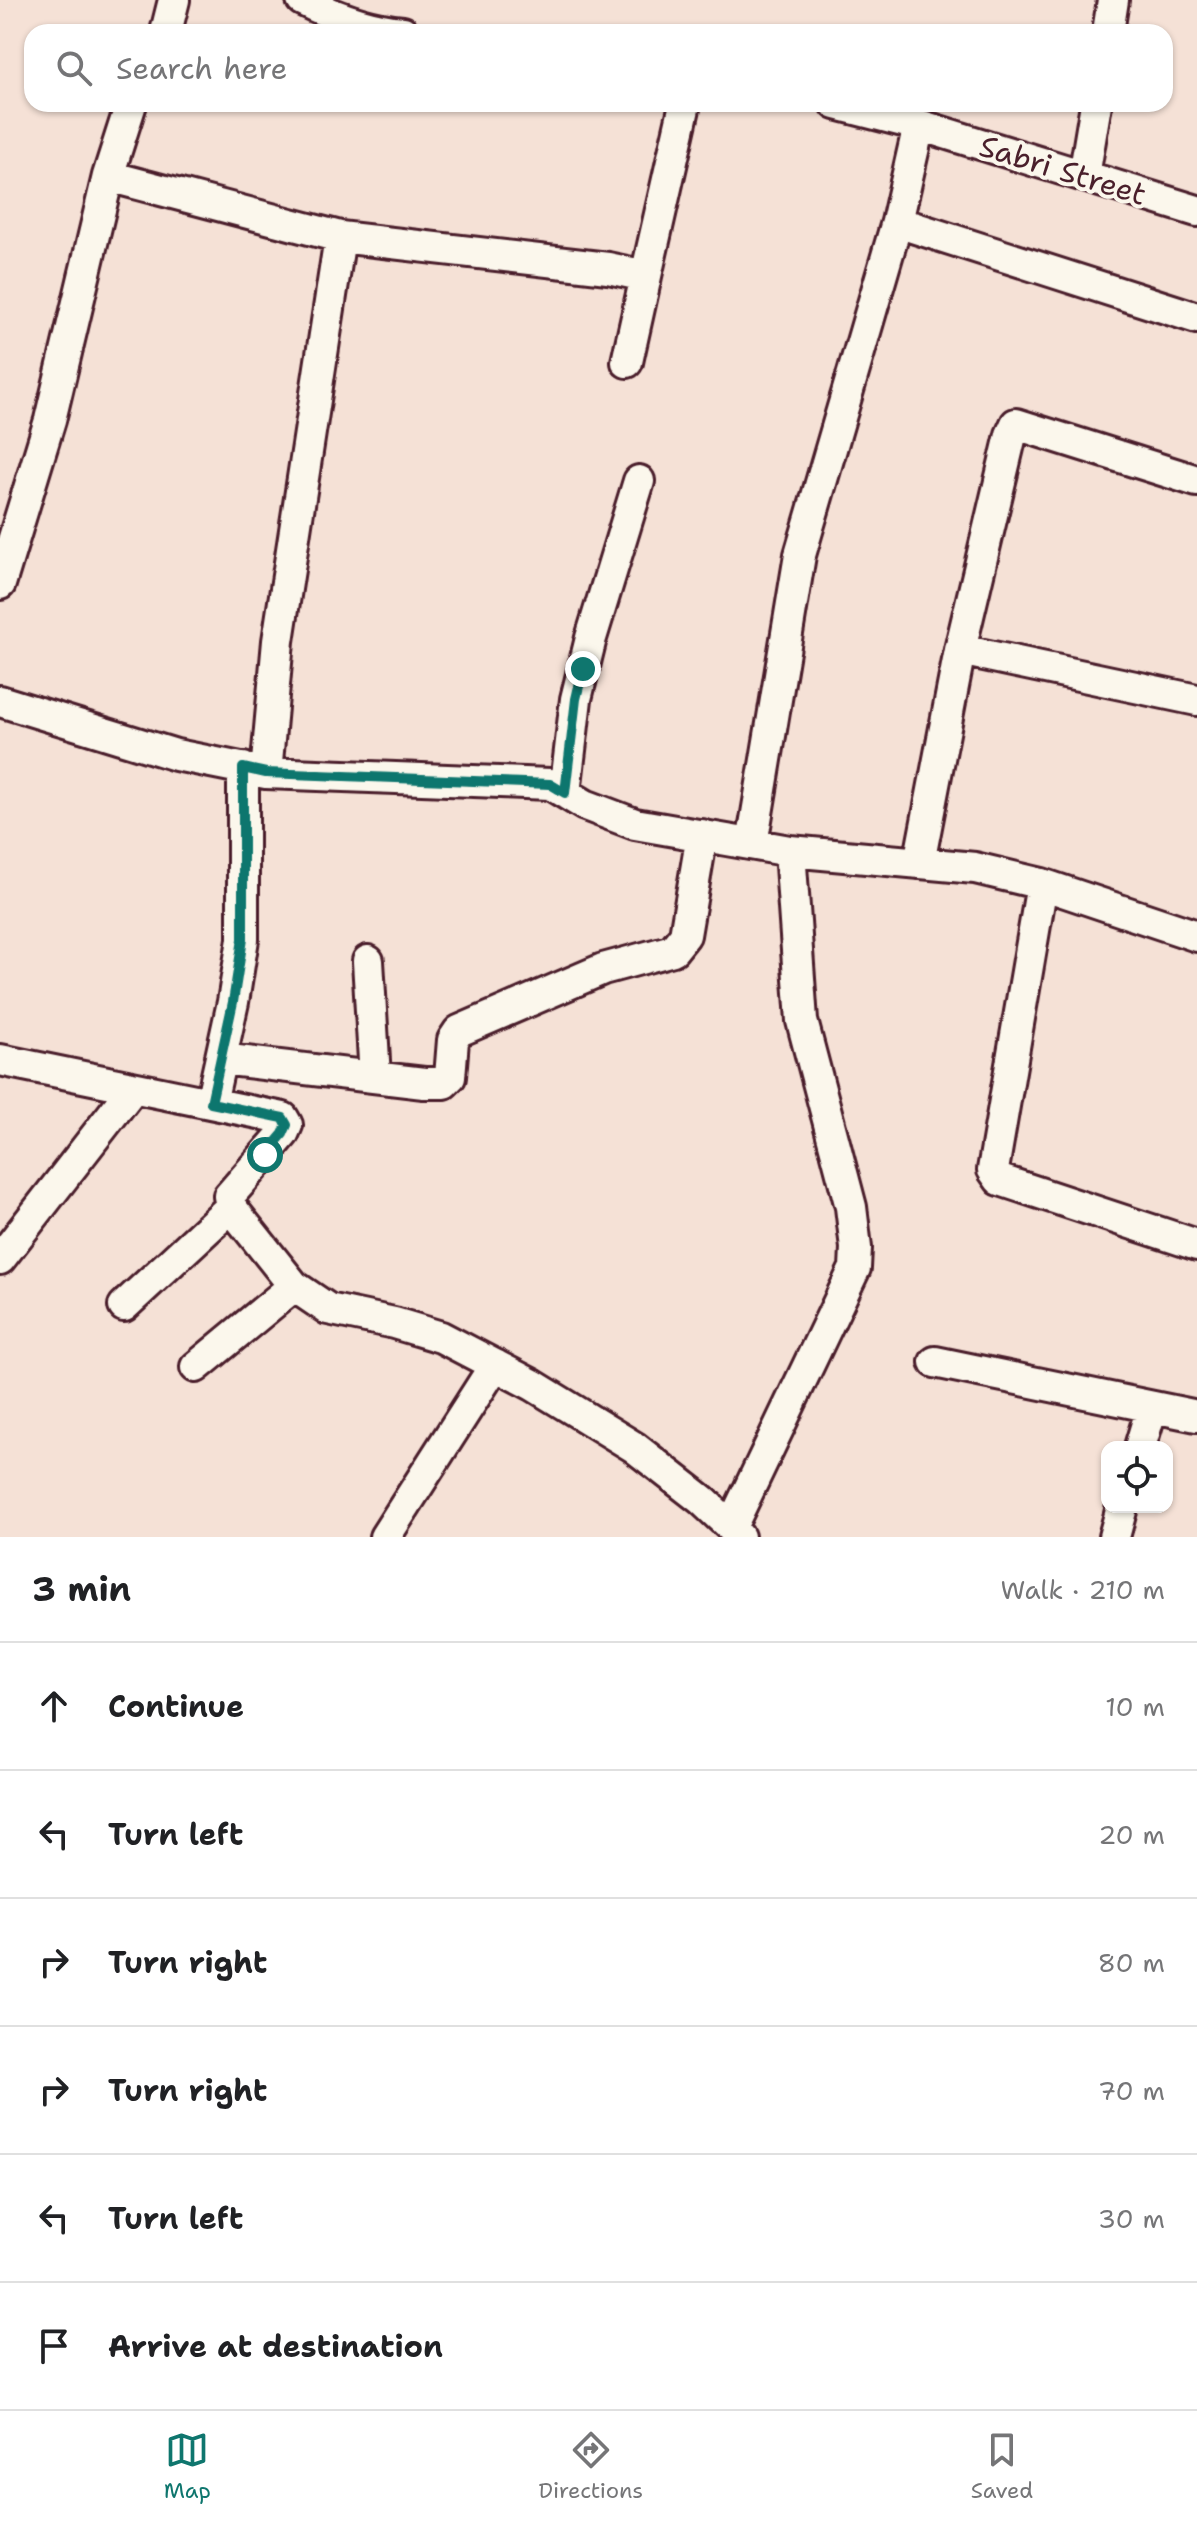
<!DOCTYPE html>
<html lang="en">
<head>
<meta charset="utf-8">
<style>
  body { margin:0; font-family:"Shantell Sans",sans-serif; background:#f2f2f2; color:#202124 }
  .controls { position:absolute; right:24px; bottom:24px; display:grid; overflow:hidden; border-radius:16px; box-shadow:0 2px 6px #0004 }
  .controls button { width:72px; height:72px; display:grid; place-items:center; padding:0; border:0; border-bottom:2px solid #e0e0e0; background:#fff; color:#202124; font:40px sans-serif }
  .stop { position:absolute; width:24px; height:24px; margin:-18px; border:6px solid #0f766e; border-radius:50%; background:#fff }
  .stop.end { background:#0f766e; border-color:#fff; box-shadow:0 2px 8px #0008 }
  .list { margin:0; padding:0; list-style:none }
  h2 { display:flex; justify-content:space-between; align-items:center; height:104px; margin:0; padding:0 32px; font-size:34px }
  h2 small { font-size:26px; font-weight:400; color:#757577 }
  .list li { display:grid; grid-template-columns:52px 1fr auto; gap:24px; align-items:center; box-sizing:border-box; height:128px; padding:0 32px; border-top:2px solid #e0e0e0 }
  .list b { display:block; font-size:30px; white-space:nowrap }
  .list em { font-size:26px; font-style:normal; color:#757577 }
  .icon { flex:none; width:44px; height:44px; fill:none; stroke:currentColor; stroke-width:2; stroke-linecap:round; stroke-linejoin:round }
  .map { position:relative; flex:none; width:1197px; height:1537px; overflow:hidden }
  .search { position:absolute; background:#fff; box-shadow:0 2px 6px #0004; left:24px; right:24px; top:24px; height:88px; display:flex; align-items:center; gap:20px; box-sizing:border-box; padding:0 28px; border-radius:24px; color:#757577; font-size:30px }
  .sheet { height:872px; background:#fff }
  nav { display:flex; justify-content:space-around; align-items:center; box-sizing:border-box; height:112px; border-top:2px solid #e0e0e0; background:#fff; font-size:22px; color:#757577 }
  nav a { display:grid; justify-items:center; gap:4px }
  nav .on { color:#0f766e }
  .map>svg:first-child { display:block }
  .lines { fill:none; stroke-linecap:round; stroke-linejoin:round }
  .minor-casing { stroke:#4a1f2b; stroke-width:36 }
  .minor { stroke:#fbf7ec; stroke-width:30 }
  .route { stroke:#0f766e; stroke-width:10 }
  .labels { text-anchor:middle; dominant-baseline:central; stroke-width:8; stroke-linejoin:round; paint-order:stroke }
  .street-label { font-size:30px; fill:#4a1f2b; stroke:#fbf7ec }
</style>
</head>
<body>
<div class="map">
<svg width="1197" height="1537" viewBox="0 0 1197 1537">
  <rect width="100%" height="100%" fill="#f5e1d6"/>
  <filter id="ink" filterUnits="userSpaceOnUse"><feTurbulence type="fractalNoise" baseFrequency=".0125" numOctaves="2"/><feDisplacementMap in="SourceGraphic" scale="16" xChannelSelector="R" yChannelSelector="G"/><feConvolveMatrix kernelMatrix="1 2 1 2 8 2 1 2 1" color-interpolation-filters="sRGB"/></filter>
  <g filter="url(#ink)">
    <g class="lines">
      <!-- minor casing -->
      <g class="minor-casing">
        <path id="minor" d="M302,0C333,16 367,29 403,32
          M166,32L174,0
          M1108,32L1113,0
          M836,104L919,125L1197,211
          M108,176L340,237L278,641L266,773
          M1084,176L1096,104
          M897,222L1197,318
          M340,237L608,268L646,276L685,104
          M627,362L646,276
          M0,584L50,420L108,176L131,104
          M960,650L1197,700
          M0,701L176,755L266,773L550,784L585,805L635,824L790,851L975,868L1042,884L1197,936
          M565,793L576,699L591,638L639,481
          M752,844L800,555L897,222L919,125
          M919,863L960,650L1011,435L1016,424L1197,481
          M1042,884L993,1170L1000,1180L1197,1245
          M368,961L375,1077
          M221,1059L424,1083H444L450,1077L453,1040L459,1031L603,969L673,950L685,935L702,835
          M0,1060L283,1118L287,1125L283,1134L229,1196L231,1207L294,1286L328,1309L394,1323L441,1337L533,1385L634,1447L702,1500L731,1527
          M211,1103L233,1002L243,939V768
          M0,1259L133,1088
          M124,1306L231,1207
          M935,1362L1197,1416
          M196,1367L294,1286
          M1140,1447L1152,1407
          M385,1537L495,1365
          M739,1537L731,1527L855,1268L856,1248L851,1207L802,1021L790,851
          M1114,1537L1122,1507"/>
      </g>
      <!-- minor -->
      <use href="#minor" class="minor"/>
    </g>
  </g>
  <g class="lines" filter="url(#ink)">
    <!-- route -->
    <path class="route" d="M265,1155L283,1134L287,1125L283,1118L211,1103L233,1002L243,939V768L266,773L550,784L565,793L576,699L583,669"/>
  </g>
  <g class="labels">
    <!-- street labels -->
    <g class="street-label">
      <text transform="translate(1063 170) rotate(17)">Sabri Street</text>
    </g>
  </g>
</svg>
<div class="controls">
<button><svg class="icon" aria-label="locate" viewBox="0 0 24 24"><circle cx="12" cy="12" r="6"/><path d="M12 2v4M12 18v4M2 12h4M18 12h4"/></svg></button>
</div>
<div class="stop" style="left:265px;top:1155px"></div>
<div class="stop end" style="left:583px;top:669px"></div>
<div class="search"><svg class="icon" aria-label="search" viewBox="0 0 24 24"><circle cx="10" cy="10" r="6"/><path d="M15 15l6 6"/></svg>Search here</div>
</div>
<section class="sheet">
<h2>3 min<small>Walk · 210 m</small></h2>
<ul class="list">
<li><svg class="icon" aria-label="ahead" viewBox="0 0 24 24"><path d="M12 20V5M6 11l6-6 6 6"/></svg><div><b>Continue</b></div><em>10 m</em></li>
<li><svg class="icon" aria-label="left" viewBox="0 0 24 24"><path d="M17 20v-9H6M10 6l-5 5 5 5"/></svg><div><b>Turn left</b></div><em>20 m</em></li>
<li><svg class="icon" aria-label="right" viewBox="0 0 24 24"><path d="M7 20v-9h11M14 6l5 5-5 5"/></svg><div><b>Turn right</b></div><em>80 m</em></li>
<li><svg class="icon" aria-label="right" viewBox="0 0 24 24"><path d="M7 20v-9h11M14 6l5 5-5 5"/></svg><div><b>Turn right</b></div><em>70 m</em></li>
<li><svg class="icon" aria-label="left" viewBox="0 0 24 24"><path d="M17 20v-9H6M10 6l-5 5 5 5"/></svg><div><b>Turn left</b></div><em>30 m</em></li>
<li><svg class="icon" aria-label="arrive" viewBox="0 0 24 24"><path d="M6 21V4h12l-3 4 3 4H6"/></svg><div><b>Arrive at destination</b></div></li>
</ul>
</section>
<nav>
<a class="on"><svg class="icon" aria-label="map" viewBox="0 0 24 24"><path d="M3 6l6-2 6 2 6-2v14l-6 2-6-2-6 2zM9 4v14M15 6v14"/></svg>Map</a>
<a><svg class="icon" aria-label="directions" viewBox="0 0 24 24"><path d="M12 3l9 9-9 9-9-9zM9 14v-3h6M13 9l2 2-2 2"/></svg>Directions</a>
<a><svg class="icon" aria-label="saved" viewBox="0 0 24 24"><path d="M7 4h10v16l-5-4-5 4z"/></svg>Saved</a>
</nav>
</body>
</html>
